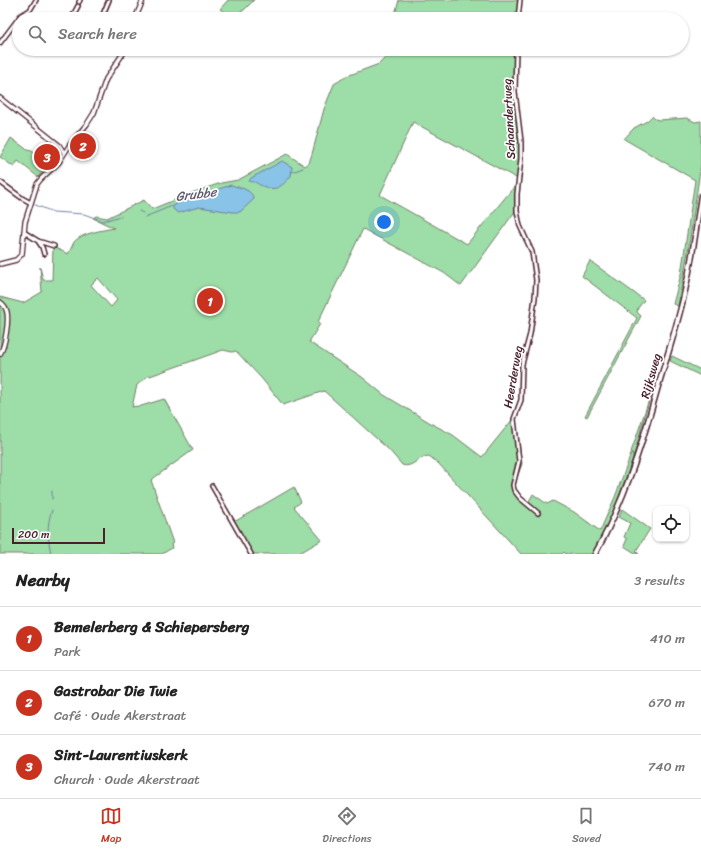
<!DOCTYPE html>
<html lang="en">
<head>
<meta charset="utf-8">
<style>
  body { margin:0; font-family:Sriracha,sans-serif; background:#f6f6f6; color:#222 }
  .controls { position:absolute; right:12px; bottom:12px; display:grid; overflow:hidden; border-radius:8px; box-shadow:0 1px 3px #0004 }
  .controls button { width:36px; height:36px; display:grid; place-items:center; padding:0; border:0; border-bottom:1px solid #e0e0e0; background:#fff; color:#222; font:20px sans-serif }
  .scale { position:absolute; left:12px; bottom:10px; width:93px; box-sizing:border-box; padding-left:4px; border:2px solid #4a1f2b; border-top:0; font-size:11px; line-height:14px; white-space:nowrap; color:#4a1f2b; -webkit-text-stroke:3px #fff; paint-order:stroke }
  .you { position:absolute; left:384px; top:222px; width:14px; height:14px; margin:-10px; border:3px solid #fff; border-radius:50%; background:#1a73e8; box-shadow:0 0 0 6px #1a73e833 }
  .badge { display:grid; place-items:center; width:26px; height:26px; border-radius:50%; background:#c8321e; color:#fff; font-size:13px; font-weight:700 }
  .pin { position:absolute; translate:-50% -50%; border:2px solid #fff; box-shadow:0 1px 4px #0006 }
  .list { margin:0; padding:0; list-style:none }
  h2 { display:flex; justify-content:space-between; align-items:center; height:52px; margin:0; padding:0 16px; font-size:17px }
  h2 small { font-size:13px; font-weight:400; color:#767676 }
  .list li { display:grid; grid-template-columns:26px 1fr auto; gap:12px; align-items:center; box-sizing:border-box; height:64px; padding:0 16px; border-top:1px solid #e0e0e0 }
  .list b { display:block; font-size:15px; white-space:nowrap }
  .list p { margin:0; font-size:13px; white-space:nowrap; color:#767676 }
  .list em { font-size:13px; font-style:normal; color:#767676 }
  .icon { flex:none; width:22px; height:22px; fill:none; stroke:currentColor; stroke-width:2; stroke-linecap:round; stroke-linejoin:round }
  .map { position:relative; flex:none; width:701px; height:554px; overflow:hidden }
  .search { position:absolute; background:#fff; box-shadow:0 1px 3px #0004; left:12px; right:12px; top:12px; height:44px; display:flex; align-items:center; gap:10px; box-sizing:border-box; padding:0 14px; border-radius:22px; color:#767676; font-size:15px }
  .sheet { height:244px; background:#fff }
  nav { display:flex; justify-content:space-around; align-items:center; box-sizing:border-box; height:56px; border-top:1px solid #e0e0e0; background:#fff; font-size:11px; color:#767676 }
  nav a { display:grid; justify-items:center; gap:2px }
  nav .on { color:#c8321e }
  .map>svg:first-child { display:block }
  .green { fill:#9ddda7; stroke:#747e69; fill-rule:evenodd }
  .water { fill:#89c3e8; stroke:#70819c }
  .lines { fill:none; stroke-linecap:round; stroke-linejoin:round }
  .stream { stroke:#70819c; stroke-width:1 }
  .minor-casing { stroke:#4a1f2b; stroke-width:6 }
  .tertiary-casing { stroke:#4a1f2b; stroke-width:6 }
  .secondary-casing { stroke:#4a1f2b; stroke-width:7 }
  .minor { stroke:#fff; stroke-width:3 }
  .tertiary { stroke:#fff; stroke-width:3.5 }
  .secondary { stroke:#fff; stroke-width:4 }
  .labels { text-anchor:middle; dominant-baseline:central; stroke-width:3.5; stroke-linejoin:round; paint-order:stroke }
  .street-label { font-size:12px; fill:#4a1f2b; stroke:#fff }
  .water-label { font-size:13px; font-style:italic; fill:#60586d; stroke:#fff }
</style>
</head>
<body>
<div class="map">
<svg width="701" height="554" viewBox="0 0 701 554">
  <rect width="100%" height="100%" fill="#fff"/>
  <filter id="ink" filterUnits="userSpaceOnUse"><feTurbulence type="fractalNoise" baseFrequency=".025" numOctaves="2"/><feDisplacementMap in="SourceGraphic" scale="8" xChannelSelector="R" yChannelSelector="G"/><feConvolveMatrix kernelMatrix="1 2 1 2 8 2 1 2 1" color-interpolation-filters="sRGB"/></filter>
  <g filter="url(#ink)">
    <!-- green -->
    <path class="green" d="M228,0H254L244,10L230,17L220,9Z
      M399,0H518L516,19H396L395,14Z
      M390,49H514L513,86L519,145L518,179L413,122L380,195L467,244L518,182L516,210L461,286L444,273L363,229L318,322L320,324L309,342L362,377L384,395L434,425L453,435L482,457L512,420H516L522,464L514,485L520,497L528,503L533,494L547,504L553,501L574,512L600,531L615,497L631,454L634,455L631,452L651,394L634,455L618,499L619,502L592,554H566L564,552L562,554H521L438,463L429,456C419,456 412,469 402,465L389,450L324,391L283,405L262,379L236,351L232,352L223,350L150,376L149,375L137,385L132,407L137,406L138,407L164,399L193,450L151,480L173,543L171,544L172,548L162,554H0V297L23,303L42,292L40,267L43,280H52L53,247L68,254C70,251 72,246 74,242C81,233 104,230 114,228L93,218L96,216L107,218L144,200L152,209L194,192L221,183L238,180L287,154L305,166L309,163L312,154L324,109L334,84L347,76L379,64L384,59ZM98,278L117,300L111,307L91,285Z
      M652,116L655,119L659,120L687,118L695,122L701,121V164L688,251L678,306L673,304L681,274L695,180L624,139L634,128L647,121Z
      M11,138L29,151L30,150L36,154L47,140L59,150V153L53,163L51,162L38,177L18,161L14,167L0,157Z
      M590,261L644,300L638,308L637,312L641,316L587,417L585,416L637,318L582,276Z
      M672,356L701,370V376L670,361Z
      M294,487L301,502L294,507L322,540L298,554H253L234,522Z
      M622,509L650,529L636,551L639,554H634L635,553L624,546L627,539L624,537L630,523L619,517Z"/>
    <!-- water -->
    <path class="water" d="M282,161L292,167L291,176C280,188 276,192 260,185C256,183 255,181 251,182L249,181L251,178Z
      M231,185C241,188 251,189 254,199L240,212H233L199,207L178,213L173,209V206L194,195H200Z"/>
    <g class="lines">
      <!-- stream -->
      <path class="stream" d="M292,172L303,168
        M33,204L53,212L84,214L103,221L121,216
        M139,211L143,213
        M145,217L172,206
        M52,491V499
        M51,554C48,538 46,526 52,510"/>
      <!-- minor casing -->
      <g class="minor-casing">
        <path id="minor" d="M79,2L80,0
          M71,19L78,6
          M101,19L109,0
          M518,19L520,0
          M0,43L21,15L30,10L36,0
          M516,49L515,92L521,141V159L517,194V211L520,226L532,252L536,280L535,298L530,334L522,364L521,400L514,419L519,461L513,485L514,490L520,498L538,513
          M0,182L22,198L31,203
          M24,232L38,241L54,246
          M38,241L42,247L44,254
          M212,486L251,554"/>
      </g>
      <!-- tertiary casing -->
      <g class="tertiary-casing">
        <path id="tertiary" d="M135,19L143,0
          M0,98L59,145L64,153
          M0,264L16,260L22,254L25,222L37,184L41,179L59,162L69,146L87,124L94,113L106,79L126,49
          M0,302C3,304 5,306 6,309C10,318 5,346 0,354"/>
      </g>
      <!-- secondary casing -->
      <g class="secondary-casing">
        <path id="secondary" d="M595,554C624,502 641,447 657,390C667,356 679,321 686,286C693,256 696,226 701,196"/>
      </g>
      <!-- minor -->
      <use href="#minor" class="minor"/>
      <!-- tertiary -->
      <use href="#tertiary" class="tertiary"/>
      <!-- secondary -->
      <use href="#secondary" class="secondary"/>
    </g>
  </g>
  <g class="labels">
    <!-- street labels -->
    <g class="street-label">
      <text transform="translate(509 119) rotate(-93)">Schaandertweg</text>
      <text transform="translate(651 376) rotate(-74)">Rijksweg</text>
      <text transform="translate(513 377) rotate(-80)">Heerderweg</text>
    </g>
    <!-- water labels -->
    <g class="water-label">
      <text transform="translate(196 194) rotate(-7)">Grubbe</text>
    </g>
  </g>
</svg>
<div class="controls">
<button><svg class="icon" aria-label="locate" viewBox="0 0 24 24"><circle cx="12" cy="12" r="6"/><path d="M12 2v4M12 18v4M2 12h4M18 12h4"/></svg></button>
</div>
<div class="scale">200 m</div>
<div class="you"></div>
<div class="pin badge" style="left:210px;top:301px">1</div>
<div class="pin badge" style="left:83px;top:146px">2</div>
<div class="pin badge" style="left:47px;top:157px">3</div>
<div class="search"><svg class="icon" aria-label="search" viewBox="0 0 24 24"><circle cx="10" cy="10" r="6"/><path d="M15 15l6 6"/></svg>Search here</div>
</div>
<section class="sheet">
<h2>Nearby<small>3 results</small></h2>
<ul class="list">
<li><span class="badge">1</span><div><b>Bemelerberg &amp; Schiepersberg</b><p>Park</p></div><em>410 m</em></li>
<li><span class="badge">2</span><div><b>Gastrobar Die Twie</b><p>Café · Oude Akerstraat</p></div><em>670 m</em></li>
<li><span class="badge">3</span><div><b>Sint-Laurentiuskerk</b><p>Church · Oude Akerstraat</p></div><em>740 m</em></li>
</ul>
</section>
<nav>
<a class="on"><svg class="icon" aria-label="map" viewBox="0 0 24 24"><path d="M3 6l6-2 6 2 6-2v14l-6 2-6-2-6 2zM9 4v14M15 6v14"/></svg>Map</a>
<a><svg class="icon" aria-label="directions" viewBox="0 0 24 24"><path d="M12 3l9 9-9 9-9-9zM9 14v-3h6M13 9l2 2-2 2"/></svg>Directions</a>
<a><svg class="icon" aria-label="saved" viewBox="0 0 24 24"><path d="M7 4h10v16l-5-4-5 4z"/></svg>Saved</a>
</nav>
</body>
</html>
